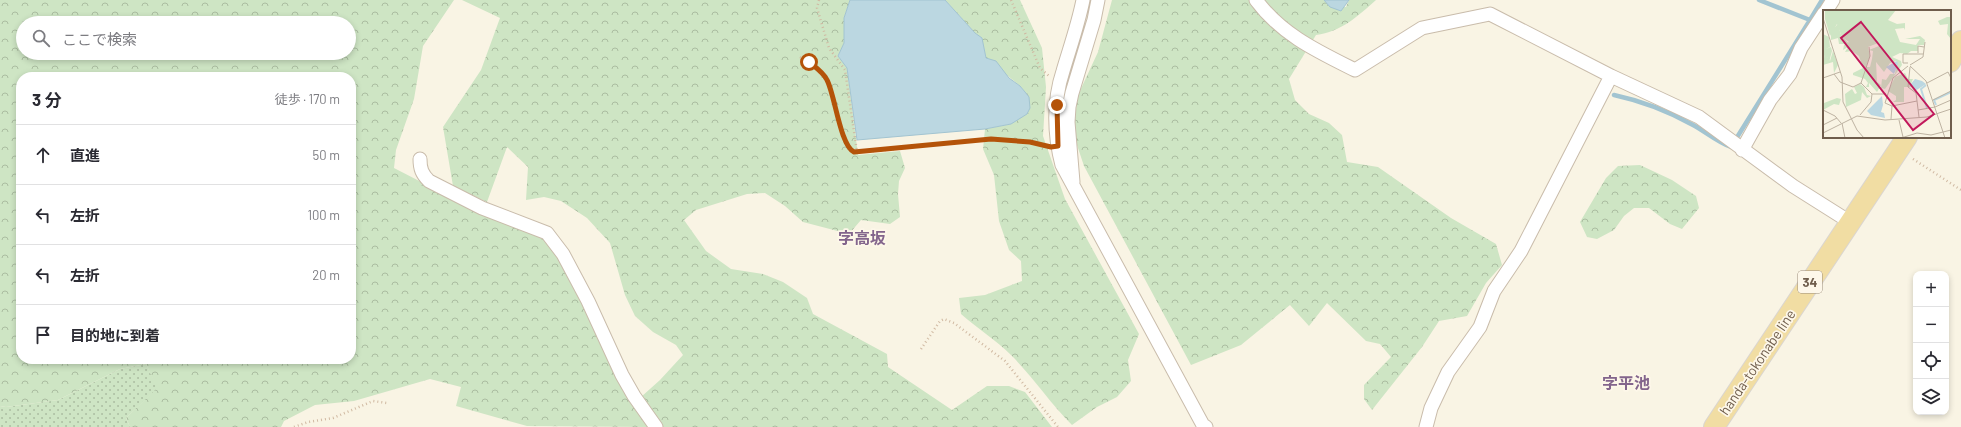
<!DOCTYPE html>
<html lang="ja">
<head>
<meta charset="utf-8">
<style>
  body { margin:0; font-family:Barlow,"Noto Sans JP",sans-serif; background:#f7f7f7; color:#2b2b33 }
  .controls { position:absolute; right:12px; bottom:12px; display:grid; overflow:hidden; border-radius:8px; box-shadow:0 2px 6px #0003 }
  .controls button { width:36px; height:36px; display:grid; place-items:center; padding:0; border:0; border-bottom:1px solid #e1e1e2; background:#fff; color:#2b2b33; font:20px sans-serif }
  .stop { position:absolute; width:12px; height:12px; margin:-9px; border:3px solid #b45309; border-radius:50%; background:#fff }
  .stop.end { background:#b45309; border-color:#fff; box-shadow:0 1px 4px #0008 }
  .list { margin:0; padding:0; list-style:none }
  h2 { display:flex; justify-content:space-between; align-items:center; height:52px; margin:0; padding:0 16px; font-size:17px }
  h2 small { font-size:13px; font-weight:400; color:#7c7c81 }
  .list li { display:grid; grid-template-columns:26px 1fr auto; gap:12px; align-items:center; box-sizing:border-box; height:60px; padding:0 16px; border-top:1px solid #e1e1e2 }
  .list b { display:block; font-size:15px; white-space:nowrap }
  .list em { font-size:13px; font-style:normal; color:#7c7c81 }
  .icon { flex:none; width:22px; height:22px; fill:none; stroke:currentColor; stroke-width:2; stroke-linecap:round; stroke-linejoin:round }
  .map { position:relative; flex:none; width:1961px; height:427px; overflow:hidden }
  .search { position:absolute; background:#fff; box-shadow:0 2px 6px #0003; left:16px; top:16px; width:340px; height:44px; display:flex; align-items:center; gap:10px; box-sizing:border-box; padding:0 14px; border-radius:22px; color:#7c7c81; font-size:15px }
  .panel { position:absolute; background:#fff; box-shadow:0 2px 6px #0003; left:16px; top:72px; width:340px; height:292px; border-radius:16px }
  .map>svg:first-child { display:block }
  .grass { fill:url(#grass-dots) }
  .forest { fill:url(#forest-crowns); fill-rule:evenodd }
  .water { fill:#bbd7e1; stroke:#a2c4d1 }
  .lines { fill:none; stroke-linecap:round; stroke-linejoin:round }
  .stream { stroke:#a2c4d1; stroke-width:4.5 }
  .minor-casing { stroke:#c9bcab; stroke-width:15 }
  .primary-casing { stroke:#dad5d0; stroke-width:22 }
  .path { stroke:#d0b9a2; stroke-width:2.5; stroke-dasharray:1 3; stroke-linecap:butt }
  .minor { stroke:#fff; stroke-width:13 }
  .primary { stroke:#f1dda3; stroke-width:20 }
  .route { stroke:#b45309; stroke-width:5 }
  .labels { text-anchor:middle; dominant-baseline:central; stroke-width:3.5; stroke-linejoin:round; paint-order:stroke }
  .shield { fill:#fdf7e9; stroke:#9a8b7b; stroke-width:1 }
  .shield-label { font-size:13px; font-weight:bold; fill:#6f5d4c }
  .street-label { font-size:14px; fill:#6f5d4c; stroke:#fdf7e9 }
  .quarter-label { font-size:16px; font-weight:bold; fill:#83658c; stroke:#fdf7e9 }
  .inset-river { fill:none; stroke:#bbd7e1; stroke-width:2 }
  .inset-road { fill:none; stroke:#beb3a2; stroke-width:1 }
  .view { fill:#c2185b; fill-opacity:0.15; stroke:#c2185b; stroke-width:2 }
  .inset-edge { fill:none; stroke:#6f5d4c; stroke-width:2 }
</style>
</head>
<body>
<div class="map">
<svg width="1961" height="427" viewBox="0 0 1961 427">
  <defs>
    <pattern id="grass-dots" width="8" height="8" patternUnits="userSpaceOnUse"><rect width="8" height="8" fill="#cee5c4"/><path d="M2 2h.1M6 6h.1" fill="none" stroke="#abbda1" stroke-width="1.8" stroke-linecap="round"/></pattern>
    <pattern id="forest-crowns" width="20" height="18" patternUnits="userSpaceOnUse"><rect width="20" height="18" fill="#cee5c4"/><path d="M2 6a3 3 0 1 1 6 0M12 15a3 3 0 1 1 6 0" fill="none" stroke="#abbda1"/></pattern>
  </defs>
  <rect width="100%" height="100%" fill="#f9f4e4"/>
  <!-- grass -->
  <path class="grass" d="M146,364L158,388L126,418L130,427H0V406L6,407L58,400L120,369Z"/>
  <!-- forest -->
  <path class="forest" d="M0,0H454L423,46L414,99L396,150L394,168L429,186L546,237L559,254L650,427L527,426L456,406L461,387L430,379L354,401L315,405L284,421L281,427H130L126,418L157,388L146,364L120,369L58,400L6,407L0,406ZM23,23H349V53H23ZM21,77H351V359H21Z
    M462,0H850L844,18V43L838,56L847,68L858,155L900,151L905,168L899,181L898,194L900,217L890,224L861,220L849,234L803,222L785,206L765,193L747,194L696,210L684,220L706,251L731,269L763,274L783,282L807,298L813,314L887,354L888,367L952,410L987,386H1009L1025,392L1052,427H662L641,397L660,380L683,355L676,345L653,332L635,316L625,295L610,243L587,218L561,201L544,197L526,200L528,167L507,147L487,202L453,186L443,127L481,70L500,18Z
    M945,0H1020L1042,48L1046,87L1043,136L1065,199L1139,334L1128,360L1131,381L1117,397L1097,407L1072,425C1050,403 1033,377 1011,355C996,340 977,328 961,314L959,298L985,295L1022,281L1021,261L1009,250L999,221L994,175L983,149L985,129L1011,124L1029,97L1020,86L986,58L981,38L975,33Z
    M1112,0H1324L1330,7H1346L1349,0H1376C1358,16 1341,32 1316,35L1289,79L1295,100L1309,114L1329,123L1342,135L1347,162L1378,167L1451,218L1496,244L1502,265L1486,283L1467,316L1439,321L1422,347L1372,410L1364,399V385L1391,357L1380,344L1366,341L1327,303L1309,326L1290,305L1241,345L1191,365L1084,166L1073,133L1078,95L1098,52Z
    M1640,165L1672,180L1696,196L1699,208L1682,229L1670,224L1649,208H1634L1624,216L1614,230L1597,239L1587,237L1580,222L1606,178L1618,166Z"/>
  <!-- water -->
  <path class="water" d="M850,0H945L975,33L982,38L986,58L996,61L1009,78L1020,86L1025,92L1029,97L1030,108L1027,114L1011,124L985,129L857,140L847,68L838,56L844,43V18Z
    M1324,0H1349L1341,11L1330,7Z"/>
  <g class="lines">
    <!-- stream -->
    <path class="stream" d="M1759,0L1810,20L1822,0
      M1614,95C1642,101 1668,111 1693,125C1706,132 1717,142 1731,147L1810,20"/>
    <!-- minor casing -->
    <g class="minor-casing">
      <path id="minor" d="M1083,0C1078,25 1070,47 1063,71C1053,101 1054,135 1062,165L1203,425L1206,427
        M1256,0C1282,35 1317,51 1355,70L1422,28L1490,14L1611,76L1699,117L1793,186L1850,222
        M1826,11L1833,0
        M1742,150L1770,100L1790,74L1801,48L1824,13
        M420,159C420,169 422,174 429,181L482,208L547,233L563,254L588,301L622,375L634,396L656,427
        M1073,182L1068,122L1069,107L1072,93L1094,20L1098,0
        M1426,427L1431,408L1448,372L1480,327L1494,291L1521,251L1611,76"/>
    </g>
    <!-- primary casing -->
    <g class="primary-casing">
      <path id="primary" d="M1950,62L1961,41
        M1714,427L1907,137"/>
    </g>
    <!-- path -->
    <path class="path" d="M819,0L817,8L829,48L845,70L857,152C920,150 983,130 1045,146
      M1011,0L1040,68L1049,76
      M800,57C838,80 830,98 842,133C844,139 846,146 850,150L857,152
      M1913,159L1961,190
      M921,349L940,321L944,319L954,323L1005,361L1058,427
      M294,427L308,422L333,418L373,401L387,403"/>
    <!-- minor -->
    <use href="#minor" class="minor"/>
    <!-- primary -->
    <use href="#primary" class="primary"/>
  </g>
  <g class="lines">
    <!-- route -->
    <path class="route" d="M809,62C815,67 823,72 827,80C835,95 840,145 854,152L991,139L1030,142L1051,147L1058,146L1057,105"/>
  </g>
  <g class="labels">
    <!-- shield labels -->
    <rect class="shield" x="1798" y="271" width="24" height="22" rx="3"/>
    <g class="shield-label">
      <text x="1810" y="282">34</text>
    </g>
    <!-- street labels -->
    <g class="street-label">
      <text transform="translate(1757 362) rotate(-56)">handa-tokonabe line</text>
    </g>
    <!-- quarter labels -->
    <g class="quarter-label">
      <text x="862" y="237">字高坂</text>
      <text x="1626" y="382">字平池</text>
    </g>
  </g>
  <!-- overview -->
  <g transform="translate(1823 10)">
    <rect width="128" height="128" fill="#f9f4e4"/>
    <path d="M15,14L18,25L26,34H16L15,28L8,30V21ZM0,40L2,48L5,47L7,51L10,41L15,55L11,63L10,52L0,55Z" fill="#cee5c4"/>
    <path d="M2,0H73L65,10L74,14L82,13V20L81,18L72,19L77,32L93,35L97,29H82L97,26L102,30L101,35H95V41H88L84,44L77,43L69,47L78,51L79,55L62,79L58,78L59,69L63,70L67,64H72L74,51L67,53L61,62L53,52L54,72L58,75L54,82L46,73V77H43L45,73L42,69L30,65V63L40,58L36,46L29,41L22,42L25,37L20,40L21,35L26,32L19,27L14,14L7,26L2,9ZM55,33L56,36L46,40L50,41L49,49L47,57H43L47,46L45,37ZM124,7H128V29L124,24L125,14L117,15L115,11ZM0,24L6,27L7,37L3,39L8,37L9,41L6,52L4,51L5,47L2,49L0,40ZM82,63L85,69H90L87,76L90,77H81V92H70L73,90V86L65,81L72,67ZM37,74L41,77L44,85L48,86L44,88L39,82L38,90L23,97L22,84L29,79L32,84L34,83L31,77ZM14,88L18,89L16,95L11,94L0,100L1,93Z" fill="#cee5c4" fill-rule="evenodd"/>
    <path d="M74,51L75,54L71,64L63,57ZM92,69L99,71L103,74L92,81L87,75ZM59,86L60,95L58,102L61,103L62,108L48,105L44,101Z" fill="#bbd7e1"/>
    <path class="inset-river" d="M103,75L98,79L104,98M113,95L111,90L128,82"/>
    <path class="inset-road" d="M0,8L19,67L20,92L34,120L41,128M95,43V36L101,37M85,53H80V44H100M87,55L100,47L102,32M85,56L70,68L62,93L69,96L94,91M87,56L103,71L122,128M87,57L85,77L93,83L96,107M11,64L17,72L30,77L38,73L47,46L46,37M0,68L17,62M38,73L49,84M104,73L125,62L128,68M49,84H63M110,90L128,81M0,100L12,106L18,113M95,100L112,97L128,90M37,105L48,92L49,84M68,109L69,96M76,110L80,127M19,113L22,128M0,115L14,108M0,123L34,106L62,110L104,107L128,99M78,128L94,123L108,125L128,120"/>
    <path class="view" d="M38,12L111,104L90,120L18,28Z"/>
    <rect width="128" height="128" class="inset-edge"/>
  </g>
</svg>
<div class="controls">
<button>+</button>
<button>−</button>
<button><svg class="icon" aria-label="locate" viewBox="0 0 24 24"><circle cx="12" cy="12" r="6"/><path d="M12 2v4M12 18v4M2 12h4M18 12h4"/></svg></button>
<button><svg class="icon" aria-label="layers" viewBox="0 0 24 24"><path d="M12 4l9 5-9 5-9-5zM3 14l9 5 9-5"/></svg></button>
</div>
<div class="stop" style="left:809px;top:62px"></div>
<div class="stop end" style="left:1057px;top:105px"></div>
<div class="search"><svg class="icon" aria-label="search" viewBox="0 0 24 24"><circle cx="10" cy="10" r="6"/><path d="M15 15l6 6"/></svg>ここで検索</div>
<section class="panel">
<h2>3 分<small>徒歩 · 170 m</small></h2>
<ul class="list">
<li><svg class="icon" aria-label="ahead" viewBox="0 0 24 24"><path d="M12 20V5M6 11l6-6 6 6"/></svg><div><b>直進</b></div><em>50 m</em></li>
<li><svg class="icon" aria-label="left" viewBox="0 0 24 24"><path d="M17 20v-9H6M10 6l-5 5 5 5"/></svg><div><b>左折</b></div><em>100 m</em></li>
<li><svg class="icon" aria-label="left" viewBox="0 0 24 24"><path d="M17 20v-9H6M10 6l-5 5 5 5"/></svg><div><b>左折</b></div><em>20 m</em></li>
<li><svg class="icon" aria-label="arrive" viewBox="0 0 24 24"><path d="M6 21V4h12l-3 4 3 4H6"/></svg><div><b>目的地に到着</b></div></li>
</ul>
</section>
</div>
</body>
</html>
